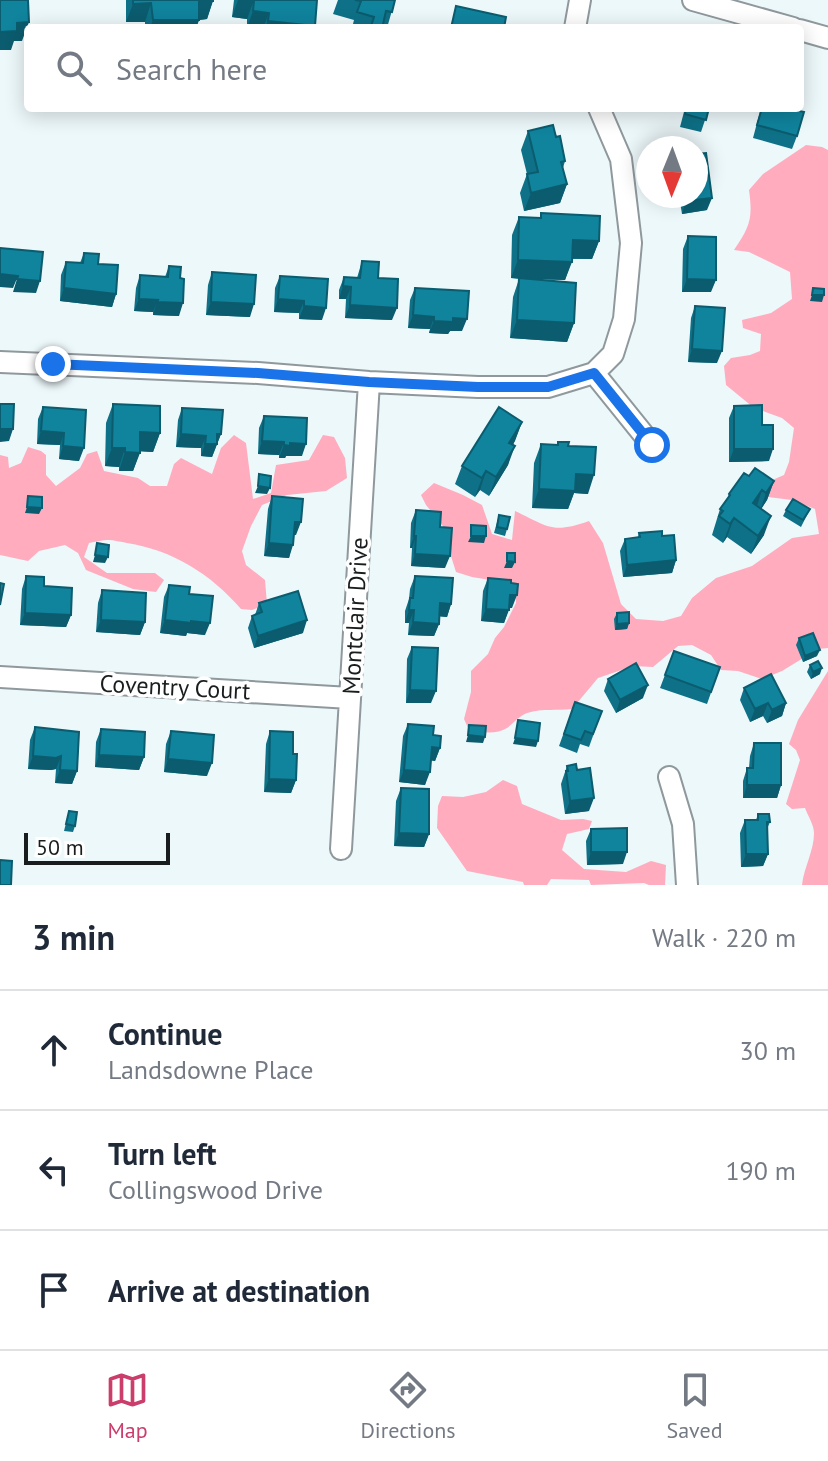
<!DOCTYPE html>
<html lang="en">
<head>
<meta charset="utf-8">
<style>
  body { margin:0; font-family:"PT Sans",sans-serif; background:#f6f6f7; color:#1f2937 }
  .compass { position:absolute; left:636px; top:136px; width:72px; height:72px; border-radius:50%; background:#fff; box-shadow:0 4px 20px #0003; rotate:181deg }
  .scale { position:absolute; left:24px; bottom:20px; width:146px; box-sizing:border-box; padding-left:8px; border:4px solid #191d1e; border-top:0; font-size:22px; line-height:28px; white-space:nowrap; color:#191d1e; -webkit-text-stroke:6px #fff; paint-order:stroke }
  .stop { position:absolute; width:24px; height:24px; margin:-18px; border:6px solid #1a73e8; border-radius:50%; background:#fff }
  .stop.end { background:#1a73e8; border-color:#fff; box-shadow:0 2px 8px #0008 }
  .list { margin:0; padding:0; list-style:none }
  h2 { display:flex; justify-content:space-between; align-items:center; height:104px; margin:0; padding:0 32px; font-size:34px }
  h2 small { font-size:26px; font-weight:400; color:#747a83 }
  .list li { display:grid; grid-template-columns:52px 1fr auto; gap:24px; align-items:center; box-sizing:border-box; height:120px; padding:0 32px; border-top:2px solid #e0e1e3 }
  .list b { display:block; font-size:30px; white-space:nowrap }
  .list p { margin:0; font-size:26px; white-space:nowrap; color:#747a83 }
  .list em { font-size:26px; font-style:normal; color:#747a83 }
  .icon { flex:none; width:44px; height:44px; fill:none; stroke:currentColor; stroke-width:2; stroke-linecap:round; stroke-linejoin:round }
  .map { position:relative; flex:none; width:828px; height:885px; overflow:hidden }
  .search { position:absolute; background:#fff; box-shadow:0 4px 20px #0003; left:24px; right:24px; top:24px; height:88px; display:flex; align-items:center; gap:20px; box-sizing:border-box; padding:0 28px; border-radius:8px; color:#747a83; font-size:30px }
  .sheet { height:464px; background:#fff }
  nav { display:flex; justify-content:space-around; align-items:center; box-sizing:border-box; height:112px; border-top:2px solid #e0e1e3; background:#fff; font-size:22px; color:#747a83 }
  nav a { display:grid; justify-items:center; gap:4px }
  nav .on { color:#cb3d6b }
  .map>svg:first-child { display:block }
  .forest { fill:#ffacbe }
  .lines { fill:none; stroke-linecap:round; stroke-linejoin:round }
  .street-casing { stroke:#8f999d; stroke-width:24 }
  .street { stroke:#fff; stroke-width:20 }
  .wall { fill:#0e7187 }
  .shaded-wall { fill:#0b5c6e }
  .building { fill:#10839d; stroke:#0b5c6e; stroke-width:2 }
  .route { stroke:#1a73e8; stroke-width:10 }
  .labels { text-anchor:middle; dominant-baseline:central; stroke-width:7; stroke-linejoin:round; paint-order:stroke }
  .street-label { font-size:24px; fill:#191d1e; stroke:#fff }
</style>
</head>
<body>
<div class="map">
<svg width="828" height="885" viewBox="0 0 828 885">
  <rect width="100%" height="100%" fill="#edf8fb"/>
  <!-- forest -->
  <path class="forest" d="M806,145L822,147L828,150V648L818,649L782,671L762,679L738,671L721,670L711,655L692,645L678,646L653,667L633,666L598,678L572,709C557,711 543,708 527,713C519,716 514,723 507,728C496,735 481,732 469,730L464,719L471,692V671L488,654L495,638L504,627L516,603L515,584L472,577L456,572L450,553V535L426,505L421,495L434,483L463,495L482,505L492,534L512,540L515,511C549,527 552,534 589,521L603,543L621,604L636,619L663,621L681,616L692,598L716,578L752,566L792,538L819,534L815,509L792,500L768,497L763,484L784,475L789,462L794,428L782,418L754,408L726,385L724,366L731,358L750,355L760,351L761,334L743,328L742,320L771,313L792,299L790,272L749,252L734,250C750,226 753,219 749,190L763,174Z
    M234,435L246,443L253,499L271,493L276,465L309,460L323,435L334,437L345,458L347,478L326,491L287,495L262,505L251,526L242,551L246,565L265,580L267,604L252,610L241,609C211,574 172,550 127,543C121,542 114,540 108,540C102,540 95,542 89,543L84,557L107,573H155L164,580L156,592L133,589L86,570L78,553L65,545L39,551L28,561L0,555V455L8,457L9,468L21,463L28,447L41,451L46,455V475L56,486L80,468L87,454L97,451L104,471L138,478L150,486H167L174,464L181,458L212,474L221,448Z
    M828,671V885H802C804,867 814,851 814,833C814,825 808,816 805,808L792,809L786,804L800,760L796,750L789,744L798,720Z
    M503,780L517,786L522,804L561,820L583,819L592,821L589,829L567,834L562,850L584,869L626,872L651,861L666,865L665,885H649L644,883L591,885L589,880L551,879L547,885H524L523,882L467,871L437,828L438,806L442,796L463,797L486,792Z"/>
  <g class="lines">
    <!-- street casing -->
    <g class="street-casing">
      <path id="street" d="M693,0L793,28
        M575,28L580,0
        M800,30L828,38
        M0,362L258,373L369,382L478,387H548L594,373L613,354L624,319L631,243L621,159L599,108
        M594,373L652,445
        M0,677L350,698
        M669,777L683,824L687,885
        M341,849L369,382"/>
    </g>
    <!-- street -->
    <use href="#street" class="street"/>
  </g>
  <!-- wall -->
  <path class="wall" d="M126,0H213L207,19L199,20L196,28H145V22H126Z
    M234,0H317L314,28H247V19L232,17Z
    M338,0H395L387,28H352L354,20L333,14Z
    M685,108H709L701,132L680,127Z
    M761,108H796L797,136L792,149L753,138Z
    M528,131L556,137L565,161L563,168L567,184L560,203L524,211L520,193L527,174L521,150Z
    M679,196H696L707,210L682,214Z
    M541,213L599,241L592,259H572L565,280L530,279L574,323L567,342L510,338L513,297L519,279L511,278L512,235L519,217L540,218Z
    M688,236L711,292H682L683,249Z
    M84,253L98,264L116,294L112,307L60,301L61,275L66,262L80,263Z
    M362,261L378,278L392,320L345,318L346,299H339V290L344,277L357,278Z
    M169,266L179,316L153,315V312L134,311L136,288L140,275L165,277Z
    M212,272L250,317L206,315L208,285Z
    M280,276L322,320L299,319V313L274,312L275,288Z
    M415,288L462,331H450L448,334L429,333L430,329L408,328L410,300Z
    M695,306L717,363L688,362L691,318Z
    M113,404L160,433L153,452L140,451L133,471H119V467L105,466L106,423Z
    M734,406L762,425L769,461L729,462V418Z
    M43,407L86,410L79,461L59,459L60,445L37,444L38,419Z
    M182,408L221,434L212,457L201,456V448L176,447L178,420Z
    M264,416L302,456H286L285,458H279V455L258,454L259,428Z
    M522,422L513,445L508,465L489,496L480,490L475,497L455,484L462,466Z
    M558,442L568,446L588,494L574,493L568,509L532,508L534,463L541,444L557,445Z
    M749,476L774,481L767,500L761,509L764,535L751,554L727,537L723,543L712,535L720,509L727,500L729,494Z
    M272,496L296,535H294L289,558L264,556L268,509Z
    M810,509L801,527L783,516L786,510Z
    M416,510L440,527L445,568L411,566L412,548H410L411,523Z
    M499,515L507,529L505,536L494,533Z
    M639,533L662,536L676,560L672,573L623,577L620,551L625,539L638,537Z
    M26,576L44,586L71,615L66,627L20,625L22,589Z
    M415,576L451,604L447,617L439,616V624L434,636L408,635L409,623H405V611L409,599L410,589Z
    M488,578L512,608H509L504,623L481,621L483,591Z
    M169,585L189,594L205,635L187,633L186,636L160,633L164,597Z
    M102,590L145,622L140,635L96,632L98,603Z
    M259,603L303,633L254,648L248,628L252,616L255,615Z
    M617,613L629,623L627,629L615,630L614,619Z
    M799,638L817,656L803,662L796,645Z
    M412,647L431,703H406L407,659Z
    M674,651L720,667L707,704L660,688Z
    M810,665L820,674L811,679L807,672Z
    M608,679L643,698L616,713L604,691Z
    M744,688L786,703L782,716L767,723L763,716L750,722L740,700Z
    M575,702L602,711L589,747L580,744L577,753L559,746Z
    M408,724L433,735L440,748L435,761L431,760L425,785L399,782L403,736Z
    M35,727L77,771L72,784L55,783L56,769L51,770L28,769L30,740Z
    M101,729L144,757L139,770L95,767L96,742Z
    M171,731L207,776L164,772L166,744Z
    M270,731L293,754L296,780L291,793L264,792L266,744Z
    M754,743L781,785L777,798H743V781L747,768H749L750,756Z
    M567,766L577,770L589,811L565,814L561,784Z
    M401,788L429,834L424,847L394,846L396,801Z
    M69,811L75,826L73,832L64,831Z
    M758,814L770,822L767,829L768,854L763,866L741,867L740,833L745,820H756Z
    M591,829L623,864L587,865L586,841Z"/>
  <!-- shaded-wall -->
  <path class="shaded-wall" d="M238,0H254L247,19L232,17Z
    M199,1H213L207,19L199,20L196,28H150L153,20Z
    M151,3L145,22H126L133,4Z
    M253,11L269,13L263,28H247Z
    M268,21L315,26L314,28H265Z
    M29,22L22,41H14L11,50H0V32L17,23Z
    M567,184L560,203L524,211L531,193Z
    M712,198L707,210L682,214L686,201Z
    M573,240L599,241L592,259L566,258Z
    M518,260L572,262L565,280L511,278Z
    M0,274L18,276L13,288L0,287Z
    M17,279L40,281L36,293L13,292Z
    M687,279L716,280L711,292H682Z
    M343,286L351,287L346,299H339Z
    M64,288L116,294L112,307L60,301Z
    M812,295H824L822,302L810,301Z
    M139,299L158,300L153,312L134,311Z
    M278,299L304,301L299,313L274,312Z
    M157,302L183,303L179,316L153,315Z
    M211,302L254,304L250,317L206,315Z
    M350,305L397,308L392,320L345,318Z
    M304,306L326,308L322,320L299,319Z
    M413,315L434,317L430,329L408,328Z
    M453,318L467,319L462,331H450L448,334L429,333L434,321Z
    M517,320L574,323L567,342L510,338Z
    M692,349L722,351L717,363L688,362Z
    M522,422L515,441L503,461L509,443Z
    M0,429H13L9,441L0,442Z
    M41,431L64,433L60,445L37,444Z
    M140,432L160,433L153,452L133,451Z
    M181,434L206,436L201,448L176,447Z
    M217,434H221L212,457L201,456L205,444Z
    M262,441L284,442L279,455L258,454Z
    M290,443L306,444L302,456H286L285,458H279L284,445Z
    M63,446L84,448L79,461L59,459Z
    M515,446L508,465L489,496L496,477Z
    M112,448H125L119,467L105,466Z
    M734,449H773L769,461L729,462Z
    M125,452L140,453L133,471H119Z
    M486,471L480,490L475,497L482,478Z
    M576,474L594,475L588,494L574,493L568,509L532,508L539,489Z
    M774,481L767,500L760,511L766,493Z
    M258,486L270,488L267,494L255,493Z
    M762,490L756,509L753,503Z
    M27,507L42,508L39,514L25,513Z
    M771,516L764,535L751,554L758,536Z
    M734,518L727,537L723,543L730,524Z
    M295,522H301L296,535L290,534Z
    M414,536H416L412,548H410Z
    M471,536H486L484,543L468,542Z
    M269,543L293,545L289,558L264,556Z
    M415,554L450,556L445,568L411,566Z
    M95,555L108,557L105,563L93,562Z
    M676,560L672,573L623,577L627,565Z
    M507,561L515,562L512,568H504Z
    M510,595H517L512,608H505Z
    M440,603L451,604L447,617L435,616Z
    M486,609L509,610L504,623L481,621Z
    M409,610H414L409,623H405Z
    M25,613L71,615L66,627L20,625Z
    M101,620L145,622L140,635L96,632Z
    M165,620L191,621L210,623L205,635L187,633L186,636L160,633Z
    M307,620L303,633L254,648L258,636Z
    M413,622L439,624L434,636L408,635Z
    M629,623L627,629L615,630L617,624Z
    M820,650L817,656L803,662L805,656Z
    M822,668L820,674L811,679L813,672Z
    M648,685L643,698L616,713L620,700Z
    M410,690L436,691L431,703H406Z
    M768,703L763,716L750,722L755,709Z
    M786,703L782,716L767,723L772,710Z
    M468,735L485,737L483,743L466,742Z
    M515,738L538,741L536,747L513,744Z
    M432,747L440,748L435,761L427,760Z
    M99,755L144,757L139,770L95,767Z
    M33,756H61L56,769L51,770L28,769Z
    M168,759L212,763L207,776L164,772Z
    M60,770L77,771L72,784L55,783Z
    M404,770L430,772L425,785L399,782Z
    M269,779L296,780L291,793L264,792Z
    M747,785H781L777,798H743Z
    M594,798L589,811L565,814L570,801Z
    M399,833L429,834L424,847L394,846Z
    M591,852H627L623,864L587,865Z
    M746,854H768L763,866L741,867Z"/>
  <!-- building -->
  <path class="building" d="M0,0H28L29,22L17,23V31L0,32Z
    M133,0H213V1H199V20H153L151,3L133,4Z
    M253,0H317L315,26L268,21L269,13L253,11L254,0Z
    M355,0H395L392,12L386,11L383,24L385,28L387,27V28H368L371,26L374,17L357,12L361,1Z
    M456,6L506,17L504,28H451Z
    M686,108H709L706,120L685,114Z
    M762,108H796L795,110L804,112L797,136L757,125Z
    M553,125L556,137L560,136L565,161L561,162L567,184L531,193L527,174L538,172L528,131Z
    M706,153L712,198L686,201L685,196H696V154Z
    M541,213L600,216L599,241L573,240L572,262L518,260L519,217L541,218Z
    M688,236L716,237V280L687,279Z
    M0,248L43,252L40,281L17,279L18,276L0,274Z
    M84,253L99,254L98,264L118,265L116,294L64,288L66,262L83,263Z
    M362,261L379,262L378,278L398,279L397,308L350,305L351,287L343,286L344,277L360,278Z
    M169,266L181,267L180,278L184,279L183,303L157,302L158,300L139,299L140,275L168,277Z
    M212,272L256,275L254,304L211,302Z
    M280,276L328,279L326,308L304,306V301L278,299Z
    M519,278L576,283L574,323L517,320Z
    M415,288L469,291L467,319L453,318V322L434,321V317L413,315Z
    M813,288L824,289V295H812Z
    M695,306L725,308L722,351L692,349Z
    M0,404H14L13,429H0Z
    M113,404L160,406V433L140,432V453L125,452V448H112Z
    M762,405V425H773V449H734V406Z
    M43,407L86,410L84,448L63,446L64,433L41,431Z
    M499,407L522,422L509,443L515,446L496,477L486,471L482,478L462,466Z
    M182,408L223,410L221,434H217V444H205L206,436L181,434Z
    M264,416L307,418L306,444L290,443V446L284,445V442L262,441Z
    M558,442H569L568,446L596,447L594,475L576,474L575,491L539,489L541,444L558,445Z
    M755,468L774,481L766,493L762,490L753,503L771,516L758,536L734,518L730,524L719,516L723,511L720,509L730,495L729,494L744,473L749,476Z
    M259,474L271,476L270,488L258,486Z
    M28,496L42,497V508L27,507Z
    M272,496L303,499L301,522H295L293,545L269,543Z
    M793,499L810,509L803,520L786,510Z
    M416,510L441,512L440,527L452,528L450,556L415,554L416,536H414Z
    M499,515L510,517L507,529L497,527Z
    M471,525L486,526V536H471Z
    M662,531V536L674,535L676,560L627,565L625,539L640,537L639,533Z
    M97,543L109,545L108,557L95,555Z
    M507,553H515V562L507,561Z
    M26,576L44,577V586L72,588L71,615L25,613Z
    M415,576L453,578L451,604L440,603L439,624L413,622L414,610H409L410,598H413Z
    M488,578L511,580V583L518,584L517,595H510L509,610L486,609Z
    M0,583L4,584L0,605Z
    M169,585L190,587L189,594L213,596L210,623L191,621V623L165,620Z
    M102,590L146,593L145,622L101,620Z
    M298,591L307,620L258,636L252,616L262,612L259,603Z
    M629,612V623L617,624V613Z
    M813,633L820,650L805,656L799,638Z
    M412,647L438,648L436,691L410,690Z
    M674,651L720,667L711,692L665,675Z
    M818,661L822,668L813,672L810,665Z
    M636,663L648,685L620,700L608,679Z
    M771,674L786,703L772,710L768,703L755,709L744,688Z
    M575,702L602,711L593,734L585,731L581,740L564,734Z
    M518,720L540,723L538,741L515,738Z
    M408,724L434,726L433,735L441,736L440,748L432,747L430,772L404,770Z
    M469,725L486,726L485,737L468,735Z
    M35,727L79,732L77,771L60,770L61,756L56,758L33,756Z
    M101,729L145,732L144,757L99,755Z
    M171,731L214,735L212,763L168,759Z
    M270,731L293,732V754H297L296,780L269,779Z
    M754,743H781V785H747V768H753Z
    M576,764L577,770L590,768L594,798L570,801L566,771H568L567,766Z
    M401,788L429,789V834L399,833Z
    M69,811L77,812L75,826L66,824Z
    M758,814H769L770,822H767L768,854H746L745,820H758Z
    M627,828V852H591V829Z
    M0,860L12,861L11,885H0Z"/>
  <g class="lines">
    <!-- route -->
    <path class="route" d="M53,364L258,373L369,382L478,387H548L594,373L652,445"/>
  </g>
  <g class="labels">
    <!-- street labels -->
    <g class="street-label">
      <text transform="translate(355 616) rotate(-87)">Montclair Drive</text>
      <text transform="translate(175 687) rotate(3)">Coventry Court</text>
    </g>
  </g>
</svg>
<svg class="compass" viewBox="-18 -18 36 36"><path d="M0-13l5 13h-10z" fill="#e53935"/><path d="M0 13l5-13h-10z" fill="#747a83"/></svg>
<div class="scale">50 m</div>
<div class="stop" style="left:652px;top:445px"></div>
<div class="stop end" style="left:53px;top:364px"></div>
<div class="search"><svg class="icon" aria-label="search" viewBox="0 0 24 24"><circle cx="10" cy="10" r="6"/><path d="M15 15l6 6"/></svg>Search here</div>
</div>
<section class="sheet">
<h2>3 min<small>Walk · 220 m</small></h2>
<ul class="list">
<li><svg class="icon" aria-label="ahead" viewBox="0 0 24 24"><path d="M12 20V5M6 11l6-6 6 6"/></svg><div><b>Continue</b><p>Landsdowne Place</p></div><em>30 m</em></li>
<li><svg class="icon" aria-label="left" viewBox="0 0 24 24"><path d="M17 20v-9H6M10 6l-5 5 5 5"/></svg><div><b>Turn left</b><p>Collingswood Drive</p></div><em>190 m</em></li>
<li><svg class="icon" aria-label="arrive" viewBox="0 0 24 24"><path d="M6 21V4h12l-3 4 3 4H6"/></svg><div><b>Arrive at destination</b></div></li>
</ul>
</section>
<nav>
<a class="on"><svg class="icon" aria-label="map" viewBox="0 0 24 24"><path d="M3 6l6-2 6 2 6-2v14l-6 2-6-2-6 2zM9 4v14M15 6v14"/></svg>Map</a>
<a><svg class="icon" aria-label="directions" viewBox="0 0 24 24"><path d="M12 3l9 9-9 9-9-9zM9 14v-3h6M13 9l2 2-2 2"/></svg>Directions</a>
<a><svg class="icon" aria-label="saved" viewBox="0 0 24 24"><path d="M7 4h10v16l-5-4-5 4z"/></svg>Saved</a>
</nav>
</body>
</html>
